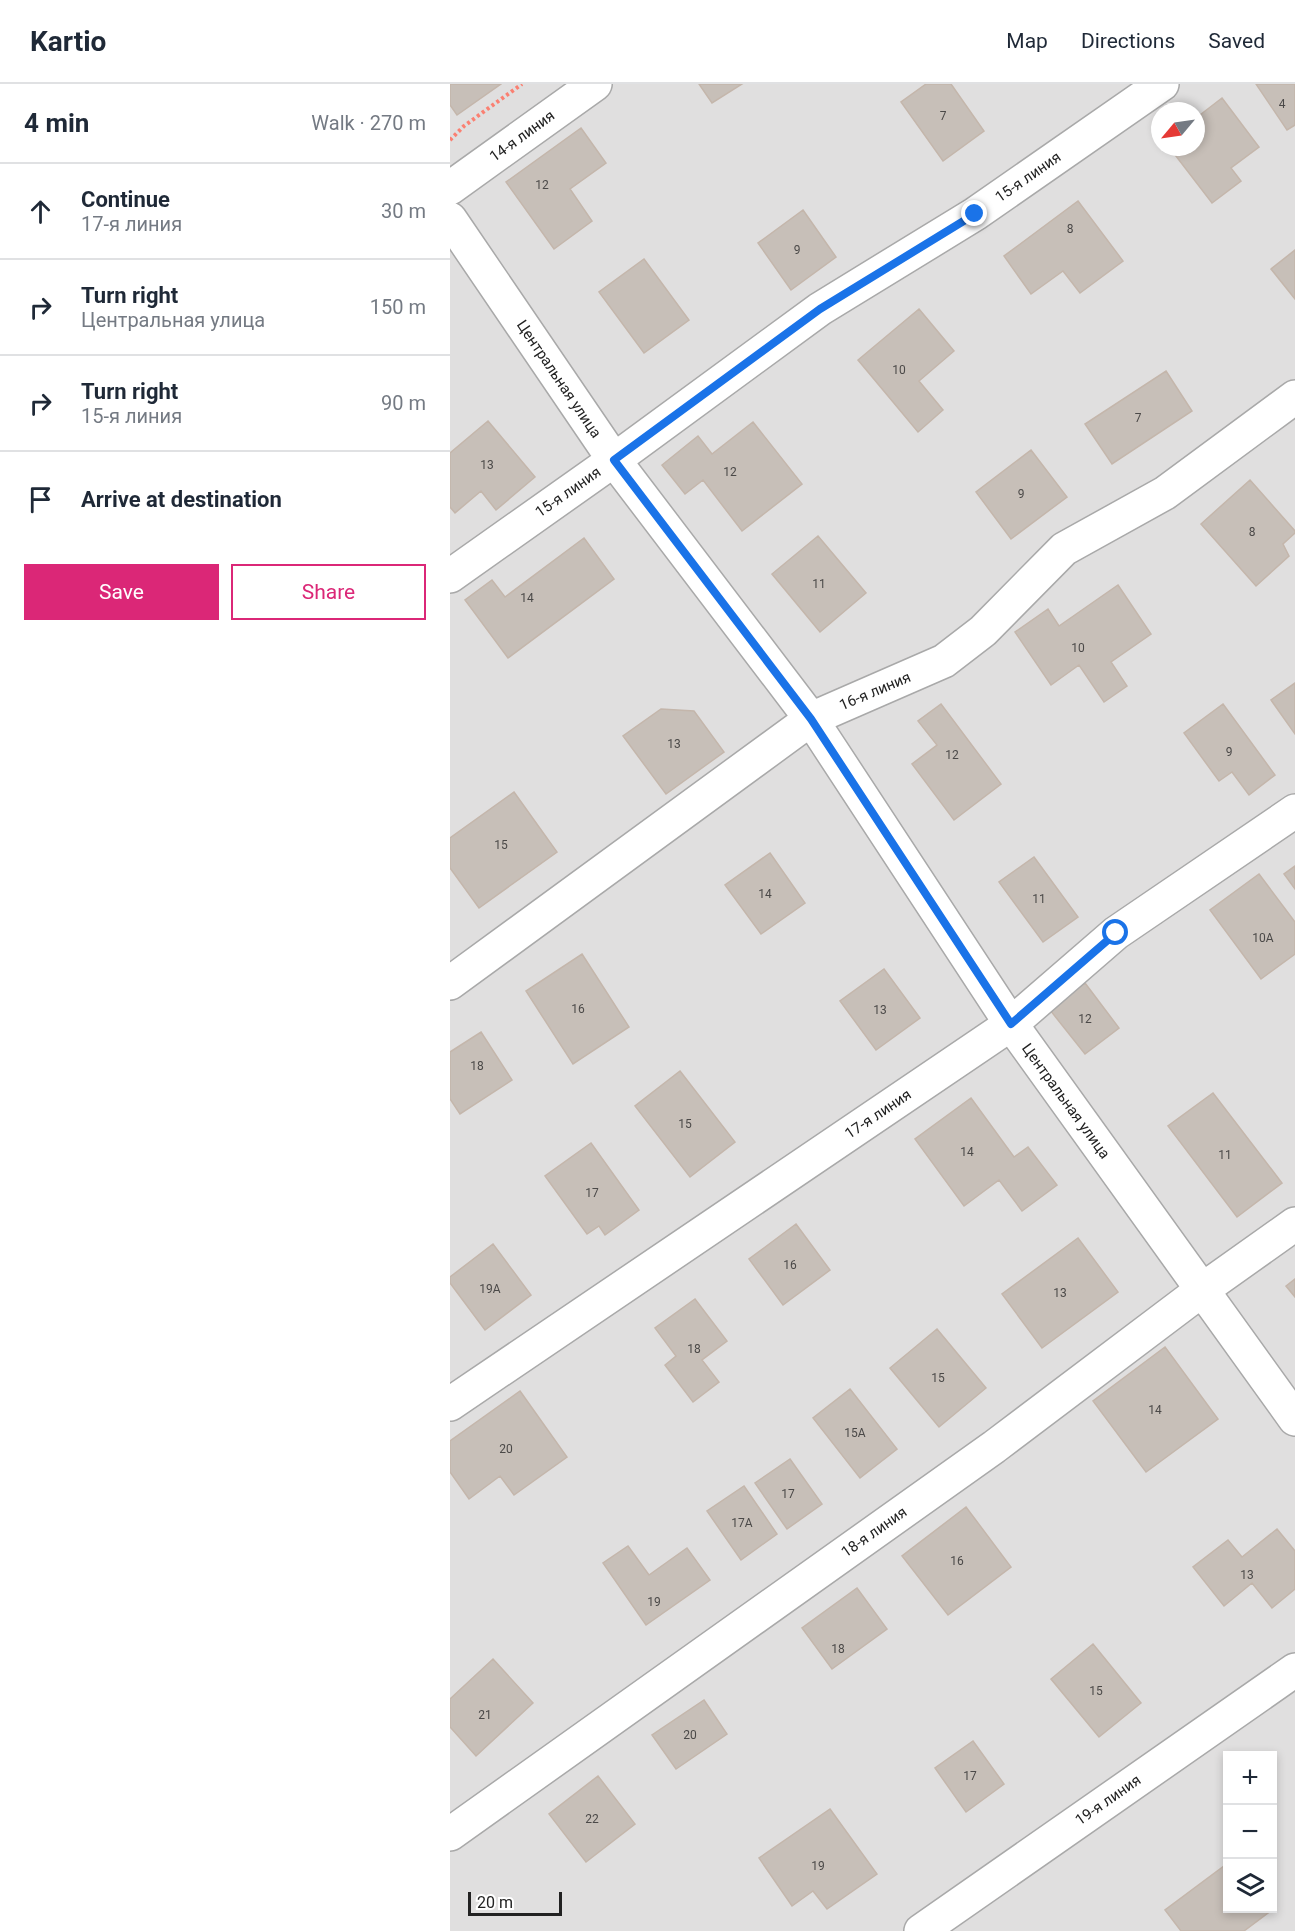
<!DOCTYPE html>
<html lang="en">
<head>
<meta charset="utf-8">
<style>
  body { margin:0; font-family:Roboto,sans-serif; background:#f6f6f7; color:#1f2937 }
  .controls { position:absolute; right:18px; bottom:18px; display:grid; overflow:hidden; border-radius:0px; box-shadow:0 3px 9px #0003 }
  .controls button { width:54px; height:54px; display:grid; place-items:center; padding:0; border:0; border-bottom:2px solid #e0e1e3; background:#fff; color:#1f2937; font:30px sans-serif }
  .compass { position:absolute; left:701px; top:18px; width:54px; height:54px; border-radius:50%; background:#fff; box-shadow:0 3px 9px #0003; rotate:241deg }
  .scale { position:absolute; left:18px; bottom:15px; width:94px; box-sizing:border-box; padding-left:6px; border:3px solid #222; border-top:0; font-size:16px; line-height:21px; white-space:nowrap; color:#222; -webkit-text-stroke:4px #fff; paint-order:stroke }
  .stop { position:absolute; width:18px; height:18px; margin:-14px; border:4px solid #1a73e8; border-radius:50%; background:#fff }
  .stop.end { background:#1a73e8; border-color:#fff; box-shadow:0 2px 6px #0008 }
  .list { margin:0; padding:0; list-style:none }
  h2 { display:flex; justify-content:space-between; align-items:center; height:78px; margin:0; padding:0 24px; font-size:26px }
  h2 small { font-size:20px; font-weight:400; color:#747a83 }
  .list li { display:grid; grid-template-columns:39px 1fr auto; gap:18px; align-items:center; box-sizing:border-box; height:96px; padding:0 24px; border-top:2px solid #e0e1e3 }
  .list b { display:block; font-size:22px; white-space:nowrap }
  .list p { margin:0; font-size:20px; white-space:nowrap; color:#747a83 }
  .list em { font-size:20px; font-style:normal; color:#747a83 }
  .actions { display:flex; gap:12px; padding:18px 24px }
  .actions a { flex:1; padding:14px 0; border:2px solid #db2777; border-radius:0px; text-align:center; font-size:21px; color:#db2777 }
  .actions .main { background:#db2777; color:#fff }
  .icon { flex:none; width:33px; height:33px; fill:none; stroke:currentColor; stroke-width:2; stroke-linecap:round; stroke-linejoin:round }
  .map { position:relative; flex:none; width:845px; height:1847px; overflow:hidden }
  header { display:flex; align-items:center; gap:36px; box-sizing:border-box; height:84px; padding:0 30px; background:#fff; border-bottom:2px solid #e0e1e3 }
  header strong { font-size:28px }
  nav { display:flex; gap:33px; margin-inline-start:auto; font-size:21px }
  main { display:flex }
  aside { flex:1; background:#fff }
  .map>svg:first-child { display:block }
  .residential { fill:#e0dfdf; fill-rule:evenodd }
  .building { fill:#c7bfb8; stroke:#c4b6ab; stroke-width:1.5 }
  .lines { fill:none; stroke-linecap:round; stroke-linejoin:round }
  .minor-casing { stroke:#a9a9a9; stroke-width:36 }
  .path { stroke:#fa8072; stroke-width:4; stroke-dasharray:3 3; stroke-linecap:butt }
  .minor { stroke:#fff; stroke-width:33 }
  .route { stroke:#1a73e8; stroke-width:8 }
  .labels { text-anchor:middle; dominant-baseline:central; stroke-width:4.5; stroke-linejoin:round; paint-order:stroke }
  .number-label { font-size:12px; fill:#4b4948 }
  .street-label { font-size:15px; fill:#222; stroke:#fff }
</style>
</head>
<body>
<header>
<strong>Kartio</strong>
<nav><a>Map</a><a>Directions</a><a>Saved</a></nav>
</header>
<main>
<aside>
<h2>4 min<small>Walk · 270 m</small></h2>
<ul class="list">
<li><svg class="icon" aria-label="ahead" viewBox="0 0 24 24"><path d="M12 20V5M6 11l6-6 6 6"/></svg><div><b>Continue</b><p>17-я линия</p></div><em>30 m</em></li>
<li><svg class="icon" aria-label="right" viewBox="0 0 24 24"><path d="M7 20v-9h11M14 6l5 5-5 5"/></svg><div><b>Turn right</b><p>Центральная улица</p></div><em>150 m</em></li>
<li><svg class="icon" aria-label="right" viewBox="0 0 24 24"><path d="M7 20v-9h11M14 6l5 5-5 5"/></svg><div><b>Turn right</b><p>15-я линия</p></div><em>90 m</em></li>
<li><svg class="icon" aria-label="arrive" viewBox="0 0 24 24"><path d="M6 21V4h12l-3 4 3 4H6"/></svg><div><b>Arrive at destination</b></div></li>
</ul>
<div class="actions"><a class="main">Save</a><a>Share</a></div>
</aside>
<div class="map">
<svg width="845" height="1847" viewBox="0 0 845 1847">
  <rect width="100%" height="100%" fill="#f2efe9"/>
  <!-- residential -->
  <path class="residential" d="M0,0H845V1847H0ZM710,27H746V63H710ZM778,1672H822V1824H778Z"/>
  <!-- building -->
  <path class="building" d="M0,0H51L7,31L0,21Z
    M249,0H292L262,19Z
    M476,0H501L534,47L493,77L451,18Z
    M806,0H845V41L837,46Z
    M772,14L809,63L781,84L791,97L762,119L719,63H746V34Z
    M131,44L156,79L120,105L142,137L104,165L56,98Z
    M628,117L673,177L630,209L613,187L581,210L554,172Z
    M353,126L386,173L341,206L308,159Z
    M845,166V215L821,185Z
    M194,175L239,236L194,269L149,208Z
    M469,225L504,267L469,297L493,326L468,348L408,276Z
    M716,287L742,327L662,380L635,340Z
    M38,337L85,393L46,426L31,407L5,429L0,423V369Z
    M303,338L352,400L292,447L253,396L235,410L212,381L248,352L262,370Z
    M581,366L617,413L561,455L526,408Z
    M800,396L845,447V449L833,460L839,472L806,502L751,440Z
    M368,452L416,509L370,548L322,490Z
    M134,454L164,495L58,574L15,516L42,496L55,513Z
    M668,501L701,550L661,578L677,602L654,618L629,581L601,601L565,548L598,525L609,542Z
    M845,599V650L821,616Z
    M491,620L551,700L504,736L462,680L487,661L468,637Z
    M773,620L825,691L799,711L782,688L769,697L734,649Z
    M211,625L244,627L274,668L216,710L173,652Z
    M64,708L107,768L29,824L0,784V754Z
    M320,769L355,819L311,850L275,801Z
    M584,773L628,833L593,858L549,798Z
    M845,782V805L834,790Z
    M809,790L845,838V870L811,895L760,826Z
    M132,870L179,943L123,980L76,907Z
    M434,885L470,934L426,966L390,917Z
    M635,899L669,944L635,970L600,926Z
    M31,948L62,996L10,1030L0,1015V968Z
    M230,987L285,1058L240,1093L185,1022Z
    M763,1009L832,1099L787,1133L718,1042Z
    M521,1014L564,1073L578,1063L607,1101L572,1127L549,1096L514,1122L465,1055Z
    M141,1059L189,1126L155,1151L149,1142L137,1150L95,1092Z
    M346,1140L380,1186L333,1221L299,1175Z
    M628,1154L668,1208L592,1264L552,1210Z
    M43,1160L81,1211L35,1246L0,1199V1193Z
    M845,1195V1213L836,1202Z
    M245,1215L277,1257L252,1276L269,1298L243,1318L215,1281L226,1272L205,1244Z
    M487,1245L536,1304L489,1343L440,1284Z
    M715,1263L768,1335L696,1388L643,1317Z
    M400,1305L447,1365L410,1394L363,1334Z
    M70,1307L117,1373L64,1411L50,1392L19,1415L0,1388V1357Z
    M340,1375L372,1420L337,1445L305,1399Z
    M294,1402L327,1450L291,1476L257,1427Z
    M516,1423L561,1483L498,1531L452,1472Z
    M827,1445L845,1467V1505L822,1524L802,1499L774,1522L743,1483L778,1456L792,1473Z
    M178,1462L199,1491L237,1464L260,1496L196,1541L153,1479Z
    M407,1504L437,1545L382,1585L352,1544Z
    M643,1560L691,1619L649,1653L601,1595Z
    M43,1575L83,1619L26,1672L0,1643V1615Z
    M254,1616L277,1650L226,1685L202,1651Z
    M523,1657L554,1700L516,1728L485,1684Z
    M148,1692L185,1740L136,1778L99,1730Z
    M380,1725L427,1790L377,1825L363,1807L342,1822L309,1774Z
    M778,1779V1824H822V1818L826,1823L794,1847H731L715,1826Z"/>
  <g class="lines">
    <!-- minor casing -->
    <g class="minor-casing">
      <path id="minor" d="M0,104L145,0
        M0,135L164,376L361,635L561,940L845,1335
        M0,492L164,376L370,225L525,130L712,0
        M0,899L361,635L494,577L533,547L614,465L715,409L845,313
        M0,1320L561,940L666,849L845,727
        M0,1750L544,1363L752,1206L845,1140
        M471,1847L845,1586"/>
    </g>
    <!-- path -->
    <path class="path" d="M0,56L14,42L72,0"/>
    <!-- minor -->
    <use href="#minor" class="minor"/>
  </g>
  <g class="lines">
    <!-- route -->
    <path class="route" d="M525,130L370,225L164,376L361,635L561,940L666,849"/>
  </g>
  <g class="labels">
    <!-- number labels -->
    <g class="number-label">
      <text x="832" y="20">4</text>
      <text x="493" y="32">7</text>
      <text x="92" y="101">12</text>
      <text x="620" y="145">8</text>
      <text x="347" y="166">9</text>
      <text x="449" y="286">10</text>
      <text x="688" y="334">7</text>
      <text x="37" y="381">13</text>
      <text x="280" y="388">12</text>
      <text x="571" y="410">9</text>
      <text x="802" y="448">8</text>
      <text x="369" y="500">11</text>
      <text x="77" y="514">14</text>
      <text x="628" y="564">10</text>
      <text x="224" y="660">13</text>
      <text x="779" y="668">9</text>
      <text x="502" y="671">12</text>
      <text x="51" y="761">15</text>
      <text x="315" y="810">14</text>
      <text x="589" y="815">11</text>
      <text x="813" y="854">10А</text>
      <text x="128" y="925">16</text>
      <text x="430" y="926">13</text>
      <text x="635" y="935">12</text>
      <text x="27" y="982">18</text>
      <text x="235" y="1040">15</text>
      <text x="517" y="1068">14</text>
      <text x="775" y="1071">11</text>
      <text x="142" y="1109">17</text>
      <text x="340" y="1181">16</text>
      <text x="40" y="1205">19А</text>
      <text x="610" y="1209">13</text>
      <text x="244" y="1265">18</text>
      <text x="488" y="1294">15</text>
      <text x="705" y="1326">14</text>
      <text x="405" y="1349">15А</text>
      <text x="56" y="1365">20</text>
      <text x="338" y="1410">17</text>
      <text x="292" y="1439">17А</text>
      <text x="507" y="1477">16</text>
      <text x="797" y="1491">13</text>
      <text x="204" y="1518">19</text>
      <text x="388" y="1565">18</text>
      <text x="646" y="1607">15</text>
      <text x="35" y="1631">21</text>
      <text x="240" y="1651">20</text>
      <text x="520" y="1692">17</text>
      <text x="142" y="1735">22</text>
      <text x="368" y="1782">19</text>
    </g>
    <!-- street labels -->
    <g class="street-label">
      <text transform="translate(72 52) rotate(-36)">14-я линия</text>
      <text transform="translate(578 93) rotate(-35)">15-я линия</text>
      <text transform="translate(109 295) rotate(56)">Центральная улица</text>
      <text transform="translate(118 408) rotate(-35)">15-я линия</text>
      <text transform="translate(425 607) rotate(-23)">16-я линия</text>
      <text transform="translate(616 1017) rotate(54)">Центральная улица</text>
      <text transform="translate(428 1030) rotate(-34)">17-я линия</text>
      <text transform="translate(424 1448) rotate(-35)">18-я линия</text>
      <text transform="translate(658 1716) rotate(-35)">19-я линия</text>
    </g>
  </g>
</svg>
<div class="controls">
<button>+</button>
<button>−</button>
<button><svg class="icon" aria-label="layers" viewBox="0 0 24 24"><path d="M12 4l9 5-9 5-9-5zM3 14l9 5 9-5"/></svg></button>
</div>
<svg class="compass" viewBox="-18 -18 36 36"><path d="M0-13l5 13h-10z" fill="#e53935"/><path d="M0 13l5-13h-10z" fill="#747a83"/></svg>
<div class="scale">20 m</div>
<div class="stop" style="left:666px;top:849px"></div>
<div class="stop end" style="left:525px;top:130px"></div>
</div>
</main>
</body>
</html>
